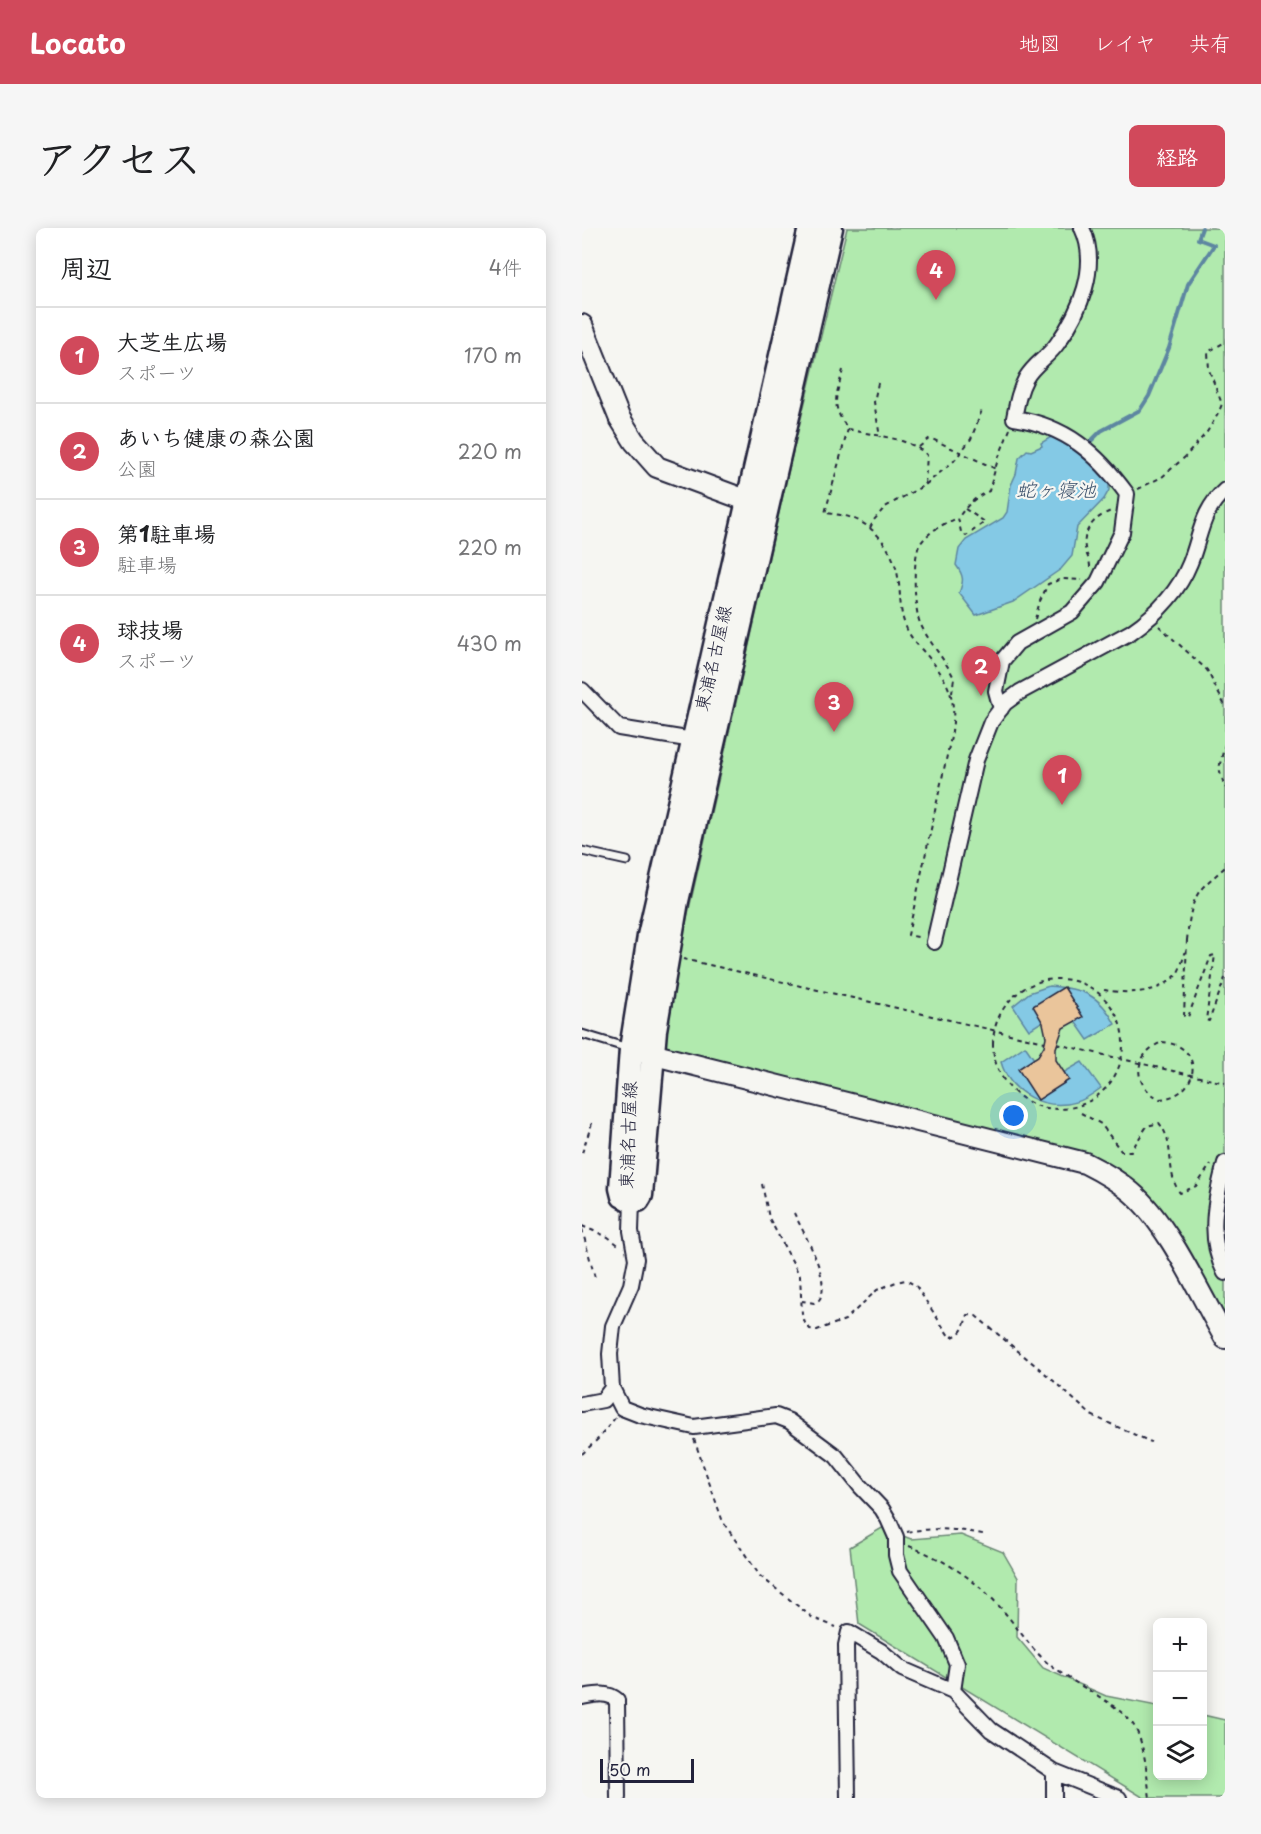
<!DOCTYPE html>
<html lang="ja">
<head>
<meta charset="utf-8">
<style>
  body { margin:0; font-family:"Playpen Sans","Klee One",sans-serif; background:#f6f6f6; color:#202124 }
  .controls { position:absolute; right:18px; bottom:18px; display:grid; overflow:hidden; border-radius:9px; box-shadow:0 3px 15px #0003 }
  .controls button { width:54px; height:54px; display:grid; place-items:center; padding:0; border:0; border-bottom:2px solid #e0e0e0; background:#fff; color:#202124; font:30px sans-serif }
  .scale { position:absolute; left:18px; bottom:15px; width:94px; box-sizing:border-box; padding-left:6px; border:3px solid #22223b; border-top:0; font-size:16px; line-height:21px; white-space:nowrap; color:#22223b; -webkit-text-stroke:4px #f6f6f2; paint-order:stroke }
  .you { position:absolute; left:432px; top:888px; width:21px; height:21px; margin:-15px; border:4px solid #fff; border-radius:50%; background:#1a73e8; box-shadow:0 0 0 9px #1a73e833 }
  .badge { display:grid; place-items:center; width:39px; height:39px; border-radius:50%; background:#d1495b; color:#fff; font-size:20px; font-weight:700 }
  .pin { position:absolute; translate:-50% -50px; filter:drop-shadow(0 2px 3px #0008) }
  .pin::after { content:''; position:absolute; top:32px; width:21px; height:18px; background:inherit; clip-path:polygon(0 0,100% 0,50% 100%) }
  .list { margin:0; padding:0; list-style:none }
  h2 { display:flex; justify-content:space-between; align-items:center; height:78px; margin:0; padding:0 24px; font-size:26px }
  h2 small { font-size:20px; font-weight:400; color:#757577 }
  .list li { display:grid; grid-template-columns:39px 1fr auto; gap:18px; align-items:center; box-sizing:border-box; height:96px; padding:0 24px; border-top:2px solid #e0e0e0 }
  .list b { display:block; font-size:22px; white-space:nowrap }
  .list p { margin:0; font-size:20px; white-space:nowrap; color:#757577 }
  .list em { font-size:20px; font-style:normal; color:#757577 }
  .icon { flex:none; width:33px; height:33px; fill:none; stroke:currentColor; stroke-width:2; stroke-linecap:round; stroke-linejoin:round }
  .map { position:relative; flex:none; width:643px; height:1570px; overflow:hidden; border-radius:9px }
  header { display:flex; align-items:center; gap:36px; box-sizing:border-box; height:84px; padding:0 30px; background:#d1495b; color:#fff }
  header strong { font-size:28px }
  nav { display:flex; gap:33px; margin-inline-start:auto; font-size:21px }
  .intro { display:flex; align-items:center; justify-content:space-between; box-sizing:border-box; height:144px; padding:0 36px }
  h1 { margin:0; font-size:42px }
  .button { padding:15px 27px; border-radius:9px; background:#d1495b; color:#fff; font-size:21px; font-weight:700 }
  main { display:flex; gap:36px; padding:0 36px }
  aside { flex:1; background:#fff; border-radius:9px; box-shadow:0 3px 15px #0003 }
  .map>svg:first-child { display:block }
  .green { fill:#b1eaae; stroke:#6a8674; stroke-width:1.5 }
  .water { fill:#84c9e5; stroke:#5d86a1; stroke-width:1.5 }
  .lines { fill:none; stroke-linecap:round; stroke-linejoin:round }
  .stream { stroke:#5d86a1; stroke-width:4 }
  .building { fill:#eac59b; stroke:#22223b; stroke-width:1.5 }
  .lane-casing { stroke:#22223b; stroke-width:11 }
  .street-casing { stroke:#22223b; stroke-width:18 }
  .secondary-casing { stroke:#22223b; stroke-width:24 }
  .primary-casing { stroke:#22223b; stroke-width:27 }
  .path { stroke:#22223b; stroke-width:2; stroke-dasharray:4.5 4.5; stroke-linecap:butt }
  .lane { stroke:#f6f6f2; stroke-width:7 }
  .street { stroke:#f6f6f2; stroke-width:14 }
  .secondary { stroke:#f6f6f2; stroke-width:20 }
  .primary { stroke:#f6f6f2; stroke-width:22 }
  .labels { text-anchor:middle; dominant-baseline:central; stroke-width:4.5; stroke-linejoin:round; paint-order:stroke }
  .street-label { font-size:18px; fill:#22223b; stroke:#f6f6f2 }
  .water-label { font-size:20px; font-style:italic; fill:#3f546e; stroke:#f6f6f2 }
</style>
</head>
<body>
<header>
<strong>Locato</strong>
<nav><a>地図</a><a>レイヤ</a><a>共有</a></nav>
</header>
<div class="intro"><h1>アクセス</h1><a class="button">経路</a></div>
<main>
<aside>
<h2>周辺<small>4件</small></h2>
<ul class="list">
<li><span class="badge">1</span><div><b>大芝生広場</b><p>スポーツ</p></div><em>170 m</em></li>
<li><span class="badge">2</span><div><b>あいち健康の森公園</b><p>公園</p></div><em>220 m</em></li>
<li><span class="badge">3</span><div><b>第1駐車場</b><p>駐車場</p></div><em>220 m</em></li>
<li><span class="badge">4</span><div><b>球技場</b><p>スポーツ</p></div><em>430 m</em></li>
</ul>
</aside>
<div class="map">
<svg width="643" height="1570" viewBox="0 0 643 1570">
  <rect width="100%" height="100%" fill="#f6f6f2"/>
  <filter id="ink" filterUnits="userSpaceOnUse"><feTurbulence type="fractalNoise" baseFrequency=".0167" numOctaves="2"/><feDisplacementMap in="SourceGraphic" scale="12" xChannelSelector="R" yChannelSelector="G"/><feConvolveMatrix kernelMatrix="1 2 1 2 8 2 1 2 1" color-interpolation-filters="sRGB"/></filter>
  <g filter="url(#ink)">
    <!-- green -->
    <path class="green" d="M265,0H643V1097L567,972L553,954L512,932L475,917L103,826L83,818L80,800L209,232Z
      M300,1300L329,1311L379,1307L421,1324L436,1350L435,1409L461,1440L524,1468L575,1478L576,1548H620L621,1487L643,1492V1570H562L277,1396L268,1319Z"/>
    <!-- water -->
    <path class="water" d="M469,209L482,212L494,220L522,248L527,257V262L522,271L495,299L490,328L479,341L431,374L394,387L377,365C382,353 382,348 374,337L377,321L384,312L421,290L425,284L429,257L434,246L437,230L445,222L449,223L460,218L459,215Z
      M467,758C499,760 518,766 533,796L506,812L483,779L447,802L431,778L447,765Z
      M443,818L467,853L500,834L519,860C511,866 503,872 494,874C463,883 428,866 419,834Z"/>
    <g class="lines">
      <!-- stream -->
      <path class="stream" d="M505,217L519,203L558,182L567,168L587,120L606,56L632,17L616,11L620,0"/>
    </g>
    <!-- building -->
    <path class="building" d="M482,759L501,789L481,800L474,820V832L487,852L456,872L436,841L456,828L462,818L464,809L461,795L451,778Z"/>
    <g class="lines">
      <!-- lane casing -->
      <g class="lane-casing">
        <path id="lane" d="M0,623L45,633
          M0,806L46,820"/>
      </g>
      <!-- street casing -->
      <g class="street-casing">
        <path id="street" d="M0,462L37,500L111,512
          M419,481L414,463L420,433L435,415L490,384L516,354L540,304L545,266C515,225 484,198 432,190C435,175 437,163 444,150C452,136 466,129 475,116C498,84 518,38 500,0
          M352,714L394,532L409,494L423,475L438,464L549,404C575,386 596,365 608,335C619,308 619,283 643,262
          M643,935C633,972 625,1010 643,1045
          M30,1160L28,1126L31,1098L49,1057L54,1031L49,1003L50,973
          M0,1176L21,1172L30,1160L40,1180L58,1187L112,1199L194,1188L207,1193L254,1228L278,1258L300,1281L306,1291L314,1309V1327L318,1343L364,1410L375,1436L371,1463
          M0,1469C12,1467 25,1463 35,1472L36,1570
          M472,1544V1570
          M266,1570L264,1417L267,1404L299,1423L320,1441L371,1463L409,1502L472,1544L537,1570"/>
      </g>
      <!-- secondary casing -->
      <g class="secondary-casing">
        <path id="secondary" d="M0,97L37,189L52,213L75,239L180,278
          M57,823L503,935C519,943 535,952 549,964C587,996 618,1067 643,1110"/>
      </g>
      <!-- primary casing -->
      <g class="primary-casing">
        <path id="primary" d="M228,0L67,708L49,821L39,960L41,968L50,973L56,972L59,967L73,802L95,673L249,0"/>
      </g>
      <!-- path -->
      <path class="path" d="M261,142C254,170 248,176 266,201C291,208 327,209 345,227L343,257
        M296,155L292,174L298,209
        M266,201L243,285C252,286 262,287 270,290C295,299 312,324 316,349C319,366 317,384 324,399C328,409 336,418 343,425C367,453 376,471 369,509L326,707L340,710
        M337,219L348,210L414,241
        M556,261L580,249L603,229L625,204L636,186L640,176L627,142L626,124L643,114
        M383,281L403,294L384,308L379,304L376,290C385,277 393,269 407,263L416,231L428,201
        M288,300L292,292L303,279L343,257L372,233L389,211L400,182
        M508,339C508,332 504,326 503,320C500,302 513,289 529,283
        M453,391L458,373L466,356L480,351L500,352
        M577,398L625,442L643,478
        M370,465L372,450C363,431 347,415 338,395C332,381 330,329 338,316C348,302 361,296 376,290
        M643,516L637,540L643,560
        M605,712L602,788L606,789L629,728L633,727L624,792L627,793L643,750
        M605,712C607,694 608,672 622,658C629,651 636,646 643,639
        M101,731L463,814
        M411 816a65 65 0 1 1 130 0a65 65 0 1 1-130 0Z
        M522,762C545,766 578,767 595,746C599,740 601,730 604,723
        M580,814C624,817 618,868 578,871C549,857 551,826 580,814Z
        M475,816L643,855
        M499,885L519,896L539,923H549L565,898L577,895C594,915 583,945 598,965L614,958L629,936
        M0,925L11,892
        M180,956L187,990L218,1048L220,1086L223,1095L228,1101L235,1102L263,1092L295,1062L314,1054L324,1052L334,1058L367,1108L370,1109C382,1105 381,1098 386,1087L394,1088L465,1147L509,1187L569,1214
        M212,985C221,1004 251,1054 237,1072L232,1075L220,1073
        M0,998L26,1009L39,1019
        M0,1001L13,1050
        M112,1211L141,1294L178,1348L231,1390L254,1399
        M0,1226L17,1210L33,1190
        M325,1304C353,1299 377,1301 405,1307
        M327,1318C364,1332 398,1354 423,1385C438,1403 450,1422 468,1437C491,1456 534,1474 550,1495C563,1512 565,1549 568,1570"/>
      <!-- lane -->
      <use href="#lane" class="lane"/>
      <!-- street -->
      <use href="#street" class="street"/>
      <!-- secondary -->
      <use href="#secondary" class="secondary"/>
      <!-- primary -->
      <use href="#primary" class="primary"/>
    </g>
  </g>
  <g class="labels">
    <!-- street labels -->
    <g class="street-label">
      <text transform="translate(130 430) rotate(-77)">東浦名古屋線</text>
      <text transform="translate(45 907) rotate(-88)">東浦名古屋線</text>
    </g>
    <!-- water labels -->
    <g class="water-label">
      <text x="474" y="261">蛇ヶ寝池</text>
    </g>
  </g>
</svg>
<div class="controls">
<button>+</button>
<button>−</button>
<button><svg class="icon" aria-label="layers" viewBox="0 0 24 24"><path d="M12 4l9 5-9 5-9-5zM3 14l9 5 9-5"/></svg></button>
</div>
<div class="scale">50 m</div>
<div class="you"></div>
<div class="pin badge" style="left:480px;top:577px">1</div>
<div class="pin badge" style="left:399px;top:468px">2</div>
<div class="pin badge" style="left:252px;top:504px">3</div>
<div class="pin badge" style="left:354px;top:72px">4</div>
</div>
</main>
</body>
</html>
